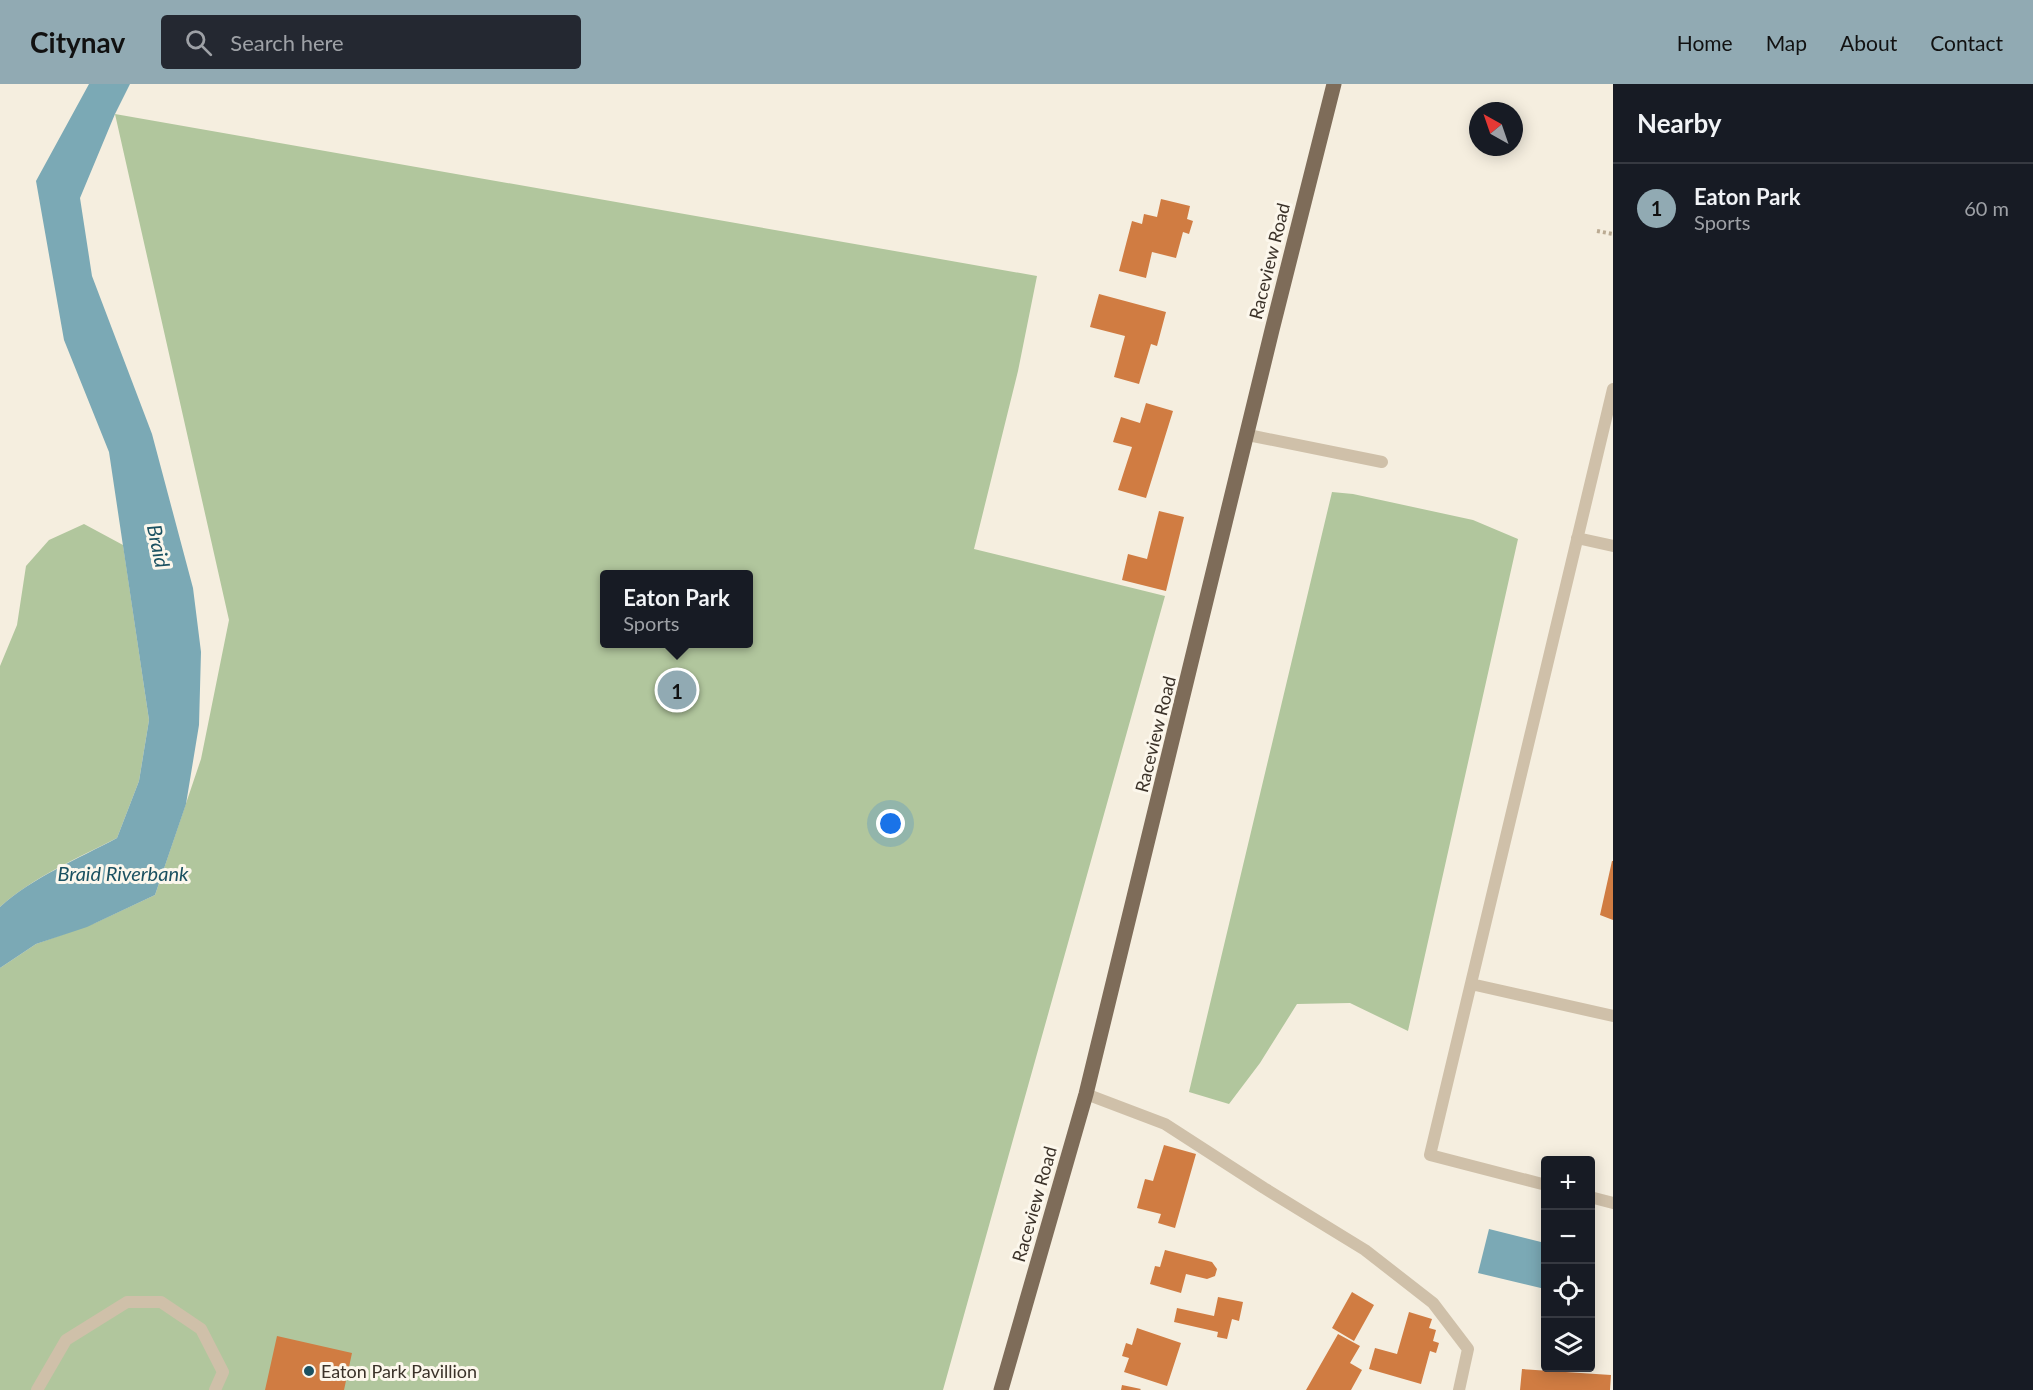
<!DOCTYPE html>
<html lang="en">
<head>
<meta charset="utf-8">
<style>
  body { margin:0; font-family:Lato,sans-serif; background:#242831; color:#f1f3f6 }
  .controls { position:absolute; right:18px; bottom:18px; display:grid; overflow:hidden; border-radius:6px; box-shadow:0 3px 15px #0003 }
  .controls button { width:54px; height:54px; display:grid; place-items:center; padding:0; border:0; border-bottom:2px solid #363941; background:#171b24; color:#f1f3f6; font:30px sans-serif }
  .compass { position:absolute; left:1469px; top:18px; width:54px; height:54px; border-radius:50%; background:#171b24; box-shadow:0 3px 15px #0003; rotate:320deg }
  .you { position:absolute; left:891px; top:740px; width:21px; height:21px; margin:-15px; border:4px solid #fff; border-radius:50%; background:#1a73e8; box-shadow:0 0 0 9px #1a73e833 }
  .badge { display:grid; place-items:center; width:39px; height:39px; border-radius:50%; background:#91aab3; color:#111; font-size:20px; font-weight:700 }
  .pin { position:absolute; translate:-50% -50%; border:3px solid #fff; box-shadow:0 2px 6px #0006 }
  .popup { position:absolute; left:600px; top:486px; width:153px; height:78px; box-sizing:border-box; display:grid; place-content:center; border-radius:6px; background:#171b24; filter:drop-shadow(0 2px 4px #0005); font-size:20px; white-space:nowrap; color:#9ea1a6 }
  .popup b { font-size:22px; color:#f1f3f6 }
  .popup::after { content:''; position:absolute; left:50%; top:100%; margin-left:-12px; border:12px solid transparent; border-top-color:#171b24 }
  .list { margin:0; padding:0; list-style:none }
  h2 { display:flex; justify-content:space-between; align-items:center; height:78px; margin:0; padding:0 24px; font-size:26px }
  h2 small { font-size:20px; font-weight:400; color:#9ea1a6 }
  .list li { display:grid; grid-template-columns:39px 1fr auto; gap:18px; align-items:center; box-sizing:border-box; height:90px; padding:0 24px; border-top:2px solid #363941 }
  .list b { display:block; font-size:22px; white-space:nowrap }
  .list p { margin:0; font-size:20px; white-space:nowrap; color:#9ea1a6 }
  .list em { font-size:20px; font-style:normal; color:#9ea1a6 }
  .icon { flex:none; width:33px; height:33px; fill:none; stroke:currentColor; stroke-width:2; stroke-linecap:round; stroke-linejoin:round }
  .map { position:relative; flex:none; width:1613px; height:1306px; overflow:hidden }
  header { display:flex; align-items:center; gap:36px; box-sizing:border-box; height:84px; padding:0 30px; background:#91aab3; color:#111 }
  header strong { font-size:28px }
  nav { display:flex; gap:33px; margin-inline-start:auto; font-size:21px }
  .search { width:420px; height:54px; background:#242831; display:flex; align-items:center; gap:15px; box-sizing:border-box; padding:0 21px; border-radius:6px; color:#9ea1a6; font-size:22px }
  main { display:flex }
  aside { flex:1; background:#171b24 }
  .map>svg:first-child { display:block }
  .green { fill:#b1c69d; fill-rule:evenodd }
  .water { fill:#7ba9b5 }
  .building { fill:#d07c42 }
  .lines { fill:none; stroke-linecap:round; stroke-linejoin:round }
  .path { stroke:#bbab93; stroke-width:4; stroke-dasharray:3 3; stroke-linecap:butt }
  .lane { stroke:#cfc0a9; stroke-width:12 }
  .primary { stroke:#7e6c59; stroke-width:15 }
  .poi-dot { fill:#1b5161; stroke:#fcf7ec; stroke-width:2 }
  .labels { text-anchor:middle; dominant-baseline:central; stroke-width:6; stroke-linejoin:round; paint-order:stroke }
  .street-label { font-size:18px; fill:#3b3229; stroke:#fcf7ec }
  .poi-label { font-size:18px; fill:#3b3229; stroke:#fcf7ec; text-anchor:start }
  .water-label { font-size:20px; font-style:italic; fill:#1b5161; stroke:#fcf7ec }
</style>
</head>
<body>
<header>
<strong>Citynav</strong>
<div class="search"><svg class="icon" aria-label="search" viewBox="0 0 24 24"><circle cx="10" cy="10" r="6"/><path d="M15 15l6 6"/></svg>Search here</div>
<nav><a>Home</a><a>Map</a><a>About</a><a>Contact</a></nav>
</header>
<main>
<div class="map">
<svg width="1613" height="1306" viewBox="0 0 1613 1306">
  <rect width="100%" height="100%" fill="#f5eedf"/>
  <!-- green -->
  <path class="green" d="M115,30L1037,192L1018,287L974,465L1165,512L943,1306H0V884L36,860L95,839L155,811L201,675L229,536ZM605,490H749V560H605Z
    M1332,408L1353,410L1473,436L1518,455L1408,947L1350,919L1297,920L1260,979L1229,1020L1189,1008Z
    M84,440L123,461L149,636L139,697L117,754C78,774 33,793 0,823V582L17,541L26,482L49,456Z"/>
  <!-- water -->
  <path class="water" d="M89,0H130L115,30L80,114L92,192L152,350L193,504L201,568L199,641L186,720L155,811L87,843L36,860L0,884V823C33,793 78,775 117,754L139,697L149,636L109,368L64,256L36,97Z
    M1489,1145L1545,1159V1205L1478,1189Z"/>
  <!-- building -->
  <path class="building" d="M1161,115L1190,122L1187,135L1193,137L1189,150L1183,148L1176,174L1152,168L1146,194L1119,187L1132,137L1142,140L1144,130L1157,133Z
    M1099,210L1166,228L1157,262L1151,260L1139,300L1114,293L1125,252L1090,243Z
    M1146,319L1173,327L1146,414L1118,406L1132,363L1113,358L1121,333L1140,339Z
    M1159,427L1184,433L1166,507L1122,496L1128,470L1147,475Z
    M1612,777H1613V836L1600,831Z
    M1164,1061L1196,1070L1175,1144L1158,1139L1161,1130L1137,1124L1145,1095L1153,1097Z
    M1165,1166L1212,1178L1217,1185L1215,1192L1207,1195L1186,1190L1181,1209L1150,1200L1155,1182L1160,1183Z
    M1352,1208L1374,1221L1354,1257L1332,1244Z
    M1218,1213L1243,1218L1239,1237L1232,1235L1227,1255L1217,1253L1218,1248L1174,1238L1177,1224L1214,1232Z
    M1409,1228L1432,1235L1429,1244L1436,1246L1433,1257L1439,1259L1436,1269L1430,1267L1421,1300L1369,1285L1375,1264L1397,1270Z
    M1137,1244L1181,1259L1167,1302L1124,1288L1129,1274L1122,1272L1126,1259L1132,1261Z
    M1338,1250L1360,1262L1350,1279L1362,1286L1351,1306H1306Z
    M277,1252L352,1269L344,1306H265Z
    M1522,1285L1611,1291L1610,1306H1520Z
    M1122,1301L1141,1305L1140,1306H1121Z"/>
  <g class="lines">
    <!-- path -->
    <path class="path" d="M1597,147L1613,150"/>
    <!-- lane -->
    <path class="lane" d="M1248,351L1382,378
      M1577,454L1613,462
      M1471,900L1613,932
      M1086,1010L1165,1040L1264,1104L1365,1166L1433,1219L1468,1265L1459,1306
      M1546,1101L1430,1071L1613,305
      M1590,1113L1613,1119
      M37,1306L66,1256L127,1218H161L201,1245L223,1288L215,1306"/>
    <!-- primary -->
    <path class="primary" d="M1001,1306L1086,1010L1272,246L1334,0"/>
  </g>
  <!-- markers -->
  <circle class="poi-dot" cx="309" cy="1287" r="6"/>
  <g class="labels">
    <!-- street labels -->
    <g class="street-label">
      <text transform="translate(1269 177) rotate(-76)">Raceview Road</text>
      <text transform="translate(1155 650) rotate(-76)">Raceview Road</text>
      <text transform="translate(1034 1120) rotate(-74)">Raceview Road</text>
    </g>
    <!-- poi labels -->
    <g class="poi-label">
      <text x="321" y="1287">Eaton Park Pavillion</text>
    </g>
    <!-- water labels -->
    <g class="water-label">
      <text transform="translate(159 462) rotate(78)">Braid</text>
      <text x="123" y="789">Braid Riverbank</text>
    </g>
  </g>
</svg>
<div class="controls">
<button>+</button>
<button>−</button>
<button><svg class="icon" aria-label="locate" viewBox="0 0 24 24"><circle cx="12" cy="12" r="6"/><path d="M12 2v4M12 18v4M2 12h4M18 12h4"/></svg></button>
<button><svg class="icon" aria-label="layers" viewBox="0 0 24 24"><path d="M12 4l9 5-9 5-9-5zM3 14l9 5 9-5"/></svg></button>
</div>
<svg class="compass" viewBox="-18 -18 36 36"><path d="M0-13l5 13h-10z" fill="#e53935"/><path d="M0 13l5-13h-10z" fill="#9ea1a6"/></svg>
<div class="you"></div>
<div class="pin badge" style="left:677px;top:606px">1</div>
<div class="popup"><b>Eaton Park</b>Sports</div>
</div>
<aside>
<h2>Nearby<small></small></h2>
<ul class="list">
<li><span class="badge">1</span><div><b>Eaton Park</b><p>Sports</p></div><em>60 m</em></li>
</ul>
</aside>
</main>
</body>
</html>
